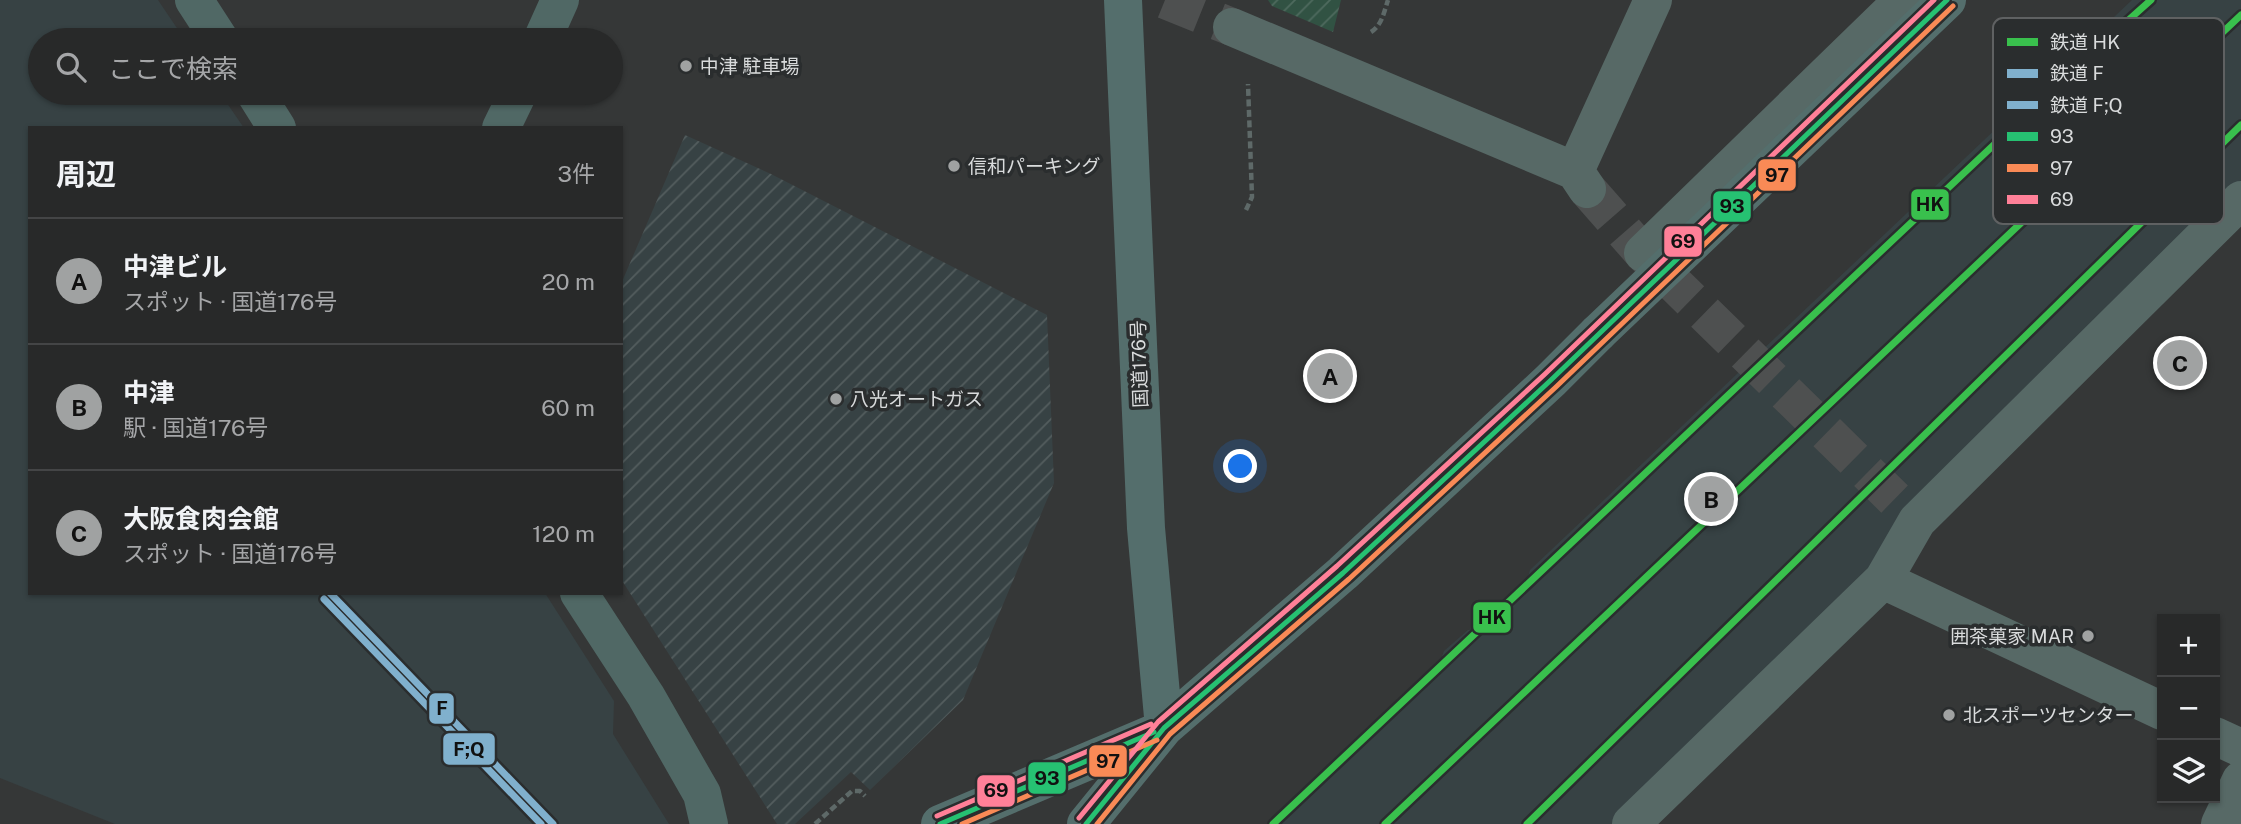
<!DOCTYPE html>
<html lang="ja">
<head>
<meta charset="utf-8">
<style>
  body { margin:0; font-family:"Public Sans","Noto Sans JP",sans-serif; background:#303131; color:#f1f3f6 }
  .controls { position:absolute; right:21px; bottom:21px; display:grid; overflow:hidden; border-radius:0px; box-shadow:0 2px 5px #0004 }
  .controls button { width:63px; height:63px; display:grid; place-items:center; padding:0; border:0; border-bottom:2px solid #444546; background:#282929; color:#f1f3f6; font:35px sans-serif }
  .you { position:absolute; left:1241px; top:467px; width:24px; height:24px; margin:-18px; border:5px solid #fff; border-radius:50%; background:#1a73e8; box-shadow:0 0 0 10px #1a73e833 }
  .badge { display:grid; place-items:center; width:46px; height:46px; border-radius:50%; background:#a0a2a2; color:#111; font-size:23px; font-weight:700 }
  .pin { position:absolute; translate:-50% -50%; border:4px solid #fff; box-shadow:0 2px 7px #0006 }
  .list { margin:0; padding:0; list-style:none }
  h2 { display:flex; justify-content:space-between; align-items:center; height:91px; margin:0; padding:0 28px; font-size:30px }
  h2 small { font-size:23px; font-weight:400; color:#a5a6a8 }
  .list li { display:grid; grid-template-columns:46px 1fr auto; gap:21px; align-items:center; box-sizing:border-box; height:126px; padding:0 28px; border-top:2px solid #444546 }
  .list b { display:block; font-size:26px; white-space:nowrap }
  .list p { margin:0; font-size:23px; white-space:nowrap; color:#a5a6a8 }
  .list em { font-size:23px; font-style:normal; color:#a5a6a8 }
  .icon { flex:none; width:38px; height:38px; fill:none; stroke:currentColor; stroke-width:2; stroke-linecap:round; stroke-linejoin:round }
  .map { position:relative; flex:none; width:2241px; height:824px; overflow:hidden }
  .search { position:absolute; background:#282929; box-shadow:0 2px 5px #0004; left:28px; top:28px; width:595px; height:77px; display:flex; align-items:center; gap:18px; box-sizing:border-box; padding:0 24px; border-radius:38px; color:#a5a6a8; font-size:26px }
  .panel { position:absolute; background:#282929; box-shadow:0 2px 5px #0004; left:28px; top:126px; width:595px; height:469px; border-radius:0px }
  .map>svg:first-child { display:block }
  .built { fill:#374244 }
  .industrial { fill:url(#industrial-furrows) }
  .garden { fill:url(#garden-furrows) }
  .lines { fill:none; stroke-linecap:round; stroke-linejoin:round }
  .street-tunnel { stroke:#4e5050; stroke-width:38; stroke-dasharray:38 19; stroke-linecap:butt }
  .path { stroke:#5e6968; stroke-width:4.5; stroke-dasharray:7 3.5; stroke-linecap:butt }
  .street { stroke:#576966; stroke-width:38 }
  .secondary { stroke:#506865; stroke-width:38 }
  .highway { stroke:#546e6c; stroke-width:38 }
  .highway-bridge { stroke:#546e6c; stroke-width:38 }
  .bus-1-casing { stroke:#2a2d2e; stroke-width:10 }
  .bus-2-casing { stroke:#2a2d2e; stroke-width:10 }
  .bus-3-casing { stroke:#2a2d2e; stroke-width:10 }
  .bus-1 { stroke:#26c172; stroke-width:5 }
  .bus-2 { stroke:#f98a56; stroke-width:5 }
  .bus-3 { stroke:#ff8098; stroke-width:5 }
  .rail-1-casing { stroke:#2a2d2e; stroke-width:12 }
  .rail-2-casing { stroke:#2a2d2e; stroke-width:12 }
  .rail-3-casing { stroke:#2a2d2e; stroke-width:12 }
  .rail-1 { stroke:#39c04d; stroke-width:7 }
  .rail-2 { stroke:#80b0cd; stroke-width:7 }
  .rail-3 { stroke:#80b0cd; stroke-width:7 }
  .poi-dot { fill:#a0a2a2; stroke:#2a2d2e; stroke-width:2.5 }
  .labels { text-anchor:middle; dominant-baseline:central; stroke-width:7; stroke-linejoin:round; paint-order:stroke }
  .poi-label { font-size:19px; fill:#d9dbdc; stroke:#2a2d2e; text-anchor:start }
  .street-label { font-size:19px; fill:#d9dbdc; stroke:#2a2d2e }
  .key { fill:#2a2d2e; stroke:#5f6162; stroke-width:2 }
  .key-label { font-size:19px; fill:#d9dbdc }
  .line-badge { stroke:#2a2d2e; stroke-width:2.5 }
  .pale-badge-label { font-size:19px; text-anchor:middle; font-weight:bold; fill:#111 }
</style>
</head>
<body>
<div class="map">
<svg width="2241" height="824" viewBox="0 0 2241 824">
  <defs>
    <pattern id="industrial-furrows" width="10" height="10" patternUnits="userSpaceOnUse" patternTransform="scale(1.75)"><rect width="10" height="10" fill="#374244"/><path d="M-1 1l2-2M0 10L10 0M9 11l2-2" fill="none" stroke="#535d5e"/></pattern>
    <pattern id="garden-furrows" width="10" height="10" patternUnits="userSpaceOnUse" patternTransform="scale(1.75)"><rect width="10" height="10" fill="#315243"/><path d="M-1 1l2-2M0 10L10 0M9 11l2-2" fill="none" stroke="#4e6a5e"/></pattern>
  </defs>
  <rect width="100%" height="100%" fill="#353737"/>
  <!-- built -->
  <path class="built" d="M0,0H158L185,40H40V93H220L244,128H30V593H545L614,701L613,734L669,824H115L0,778Z
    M2132,0H2241V226L1631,824H1267L1441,659L1444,651L1468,630L1475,629L1527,580L1530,570Z"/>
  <!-- industrial -->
  <path class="industrial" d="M685,135L771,174L1047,315L1054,483L963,700L870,790L851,772L795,824H777L621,579V284Z"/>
  <!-- garden -->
  <path class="garden" d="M1268,0H1341L1333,32L1272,6Z"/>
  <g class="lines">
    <!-- street-tunnel -->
    <path class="street-tunnel" d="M1165,0L1232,27
      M1587,189L1643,253L1917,521"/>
    <!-- path -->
    <path class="path" d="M1371,32C1382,25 1384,12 1388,0
      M1246,210L1252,197L1248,84
      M815,824L852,791H860L865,796"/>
    <!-- street -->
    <path class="street" d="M1232,27L1575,171L1587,189
      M1575,171L1653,0
      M1643,253L1903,0
      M1883,580L2162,711
      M2215,736L2241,748
      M1631,824L1883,580L1917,521L2241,200
      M2220,824L2241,780"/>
    <!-- secondary -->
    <path class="secondary" d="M194,0L220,40
      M542,40L560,0
      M255,93L277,128
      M501,128L518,93
      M579,593L646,696L702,794L709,824"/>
    <!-- highway -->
    <path class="highway" d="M1123,0L1146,528L1164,728
      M940,824L1159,731
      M1086,824L1164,728L1343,573L1551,380L1598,333"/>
    <!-- highway-bridge -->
    <path class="highway-bridge" d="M1598,333L1947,0"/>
    <!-- bus-1 casing -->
    <g class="bus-1-casing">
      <path id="bus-1" d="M940,824L1154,732
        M1086,824L1164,728L1343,573L1551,380L1947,0"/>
    </g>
    <!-- bus-2 casing -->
    <g class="bus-2-casing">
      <path id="bus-2" d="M962,824L1157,740
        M1097,824L1170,734L1349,579L1557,386L1953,6"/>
    </g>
    <!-- bus-3 casing -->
    <g class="bus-3-casing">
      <path id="bus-3" d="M937,816L1151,724
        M1079,818L1158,722L1337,566L1545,374L1934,0"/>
    </g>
    <!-- bus-1 -->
    <use href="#bus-1" class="bus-1"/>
    <!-- bus-2 -->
    <use href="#bus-2" class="bus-2"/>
    <!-- bus-3 -->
    <use href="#bus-3" class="bus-3"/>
    <!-- rail-1 casing -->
    <g class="rail-1-casing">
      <path id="rail-1" d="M1273,824L2086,58L2151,0
        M1385,824L2241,15
        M1527,824L2241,125"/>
    </g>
    <!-- rail-2 casing -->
    <g class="rail-2-casing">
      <path id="rail-2" d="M330,593L553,824"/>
    </g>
    <!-- rail-3 casing -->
    <g class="rail-3-casing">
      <path id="rail-3" d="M324,599L541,824"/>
    </g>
    <!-- rail-1 -->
    <use href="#rail-1" class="rail-1"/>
    <!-- rail-2 -->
    <use href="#rail-2" class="rail-2"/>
    <!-- rail-3 -->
    <use href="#rail-3" class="rail-3"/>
  </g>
  <!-- markers -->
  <g class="poi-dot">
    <circle cx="686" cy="66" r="7"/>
    <circle cx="954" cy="166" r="7"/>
    <circle cx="836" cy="399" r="7"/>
    <circle cx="2088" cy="636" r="7"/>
    <circle cx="1949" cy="715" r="7"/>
  </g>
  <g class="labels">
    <!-- poi labels -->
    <g class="poi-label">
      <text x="700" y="66">中津 駐車場</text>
      <text x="968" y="166">信和パーキング</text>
      <text x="850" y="399">八光オートガス</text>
      <text x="2074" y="636" text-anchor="end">囲茶菓家 MAR</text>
      <text x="1963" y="715">北スポーツセンター</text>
    </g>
    <!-- street labels -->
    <g class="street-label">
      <text transform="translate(1139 364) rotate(-92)">国道176号</text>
    </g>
  </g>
  <!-- legend -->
  <rect x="1993" y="18" width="231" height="206" rx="10" class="key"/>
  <rect x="2007" y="38" width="31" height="8" fill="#39c04d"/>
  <rect x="2007" y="69" width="31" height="9" fill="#80b0cd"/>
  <rect x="2007" y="101" width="31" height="8" fill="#80b0cd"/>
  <rect x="2007" y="132" width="31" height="9" fill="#26c172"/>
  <rect x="2007" y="164" width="31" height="8" fill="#f98a56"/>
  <rect x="2007" y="195" width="31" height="9" fill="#ff8098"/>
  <g class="key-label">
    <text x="2050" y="49">鉄道 HK</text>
    <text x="2050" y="80">鉄道 F</text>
    <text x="2050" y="112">鉄道 F;Q</text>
    <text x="2050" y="143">93</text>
    <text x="2050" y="175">97</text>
    <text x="2050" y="206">69</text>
  </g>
  <g class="line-badge">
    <rect x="1757" y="158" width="40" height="34" rx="7" fill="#f98a56"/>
    <rect x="1910" y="188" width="40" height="33" rx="7" fill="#39c04d"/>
    <rect x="1712" y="190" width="40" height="33" rx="7" fill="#26c172"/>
    <rect x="1663" y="225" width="40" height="33" rx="7" fill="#ff8098"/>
    <rect x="1472" y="601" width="40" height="33" rx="7" fill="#39c04d"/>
    <rect x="428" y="692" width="27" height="33" rx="7" fill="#80b0cd"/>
    <rect x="442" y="732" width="54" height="34" rx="7" fill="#80b0cd"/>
    <rect x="1088" y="744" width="40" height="34" rx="7" fill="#f98a56"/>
    <rect x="1027" y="761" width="40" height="34" rx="7" fill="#26c172"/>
    <rect x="976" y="774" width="40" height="34" rx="7" fill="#ff8098"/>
  </g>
  <g class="pale-badge-label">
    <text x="1777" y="182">97</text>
    <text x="1930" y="211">HK</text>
    <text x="1732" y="213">93</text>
    <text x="1683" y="248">69</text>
    <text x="1492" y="624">HK</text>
    <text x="442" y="715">F</text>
    <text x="469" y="756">F;Q</text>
    <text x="1108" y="768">97</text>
    <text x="1047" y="785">93</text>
    <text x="996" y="797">69</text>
  </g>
</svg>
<div class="controls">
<button>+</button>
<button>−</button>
<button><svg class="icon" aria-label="layers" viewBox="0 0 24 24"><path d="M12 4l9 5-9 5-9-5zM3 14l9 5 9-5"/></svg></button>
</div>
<div class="you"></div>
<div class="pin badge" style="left:1330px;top:376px">A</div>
<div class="pin badge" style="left:1711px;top:499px">B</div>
<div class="pin badge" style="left:2180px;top:363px">C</div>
<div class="search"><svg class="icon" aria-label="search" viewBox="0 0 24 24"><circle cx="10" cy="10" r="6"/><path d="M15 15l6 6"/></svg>ここで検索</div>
<section class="panel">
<h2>周辺<small>3件</small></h2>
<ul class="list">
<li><span class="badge">A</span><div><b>中津ビル</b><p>スポット · 国道176号</p></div><em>20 m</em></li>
<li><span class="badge">B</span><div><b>中津</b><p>駅 · 国道176号</p></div><em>60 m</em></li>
<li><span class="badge">C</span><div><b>大阪食肉会館</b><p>スポット · 国道176号</p></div><em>120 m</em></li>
</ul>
</section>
</div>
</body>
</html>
